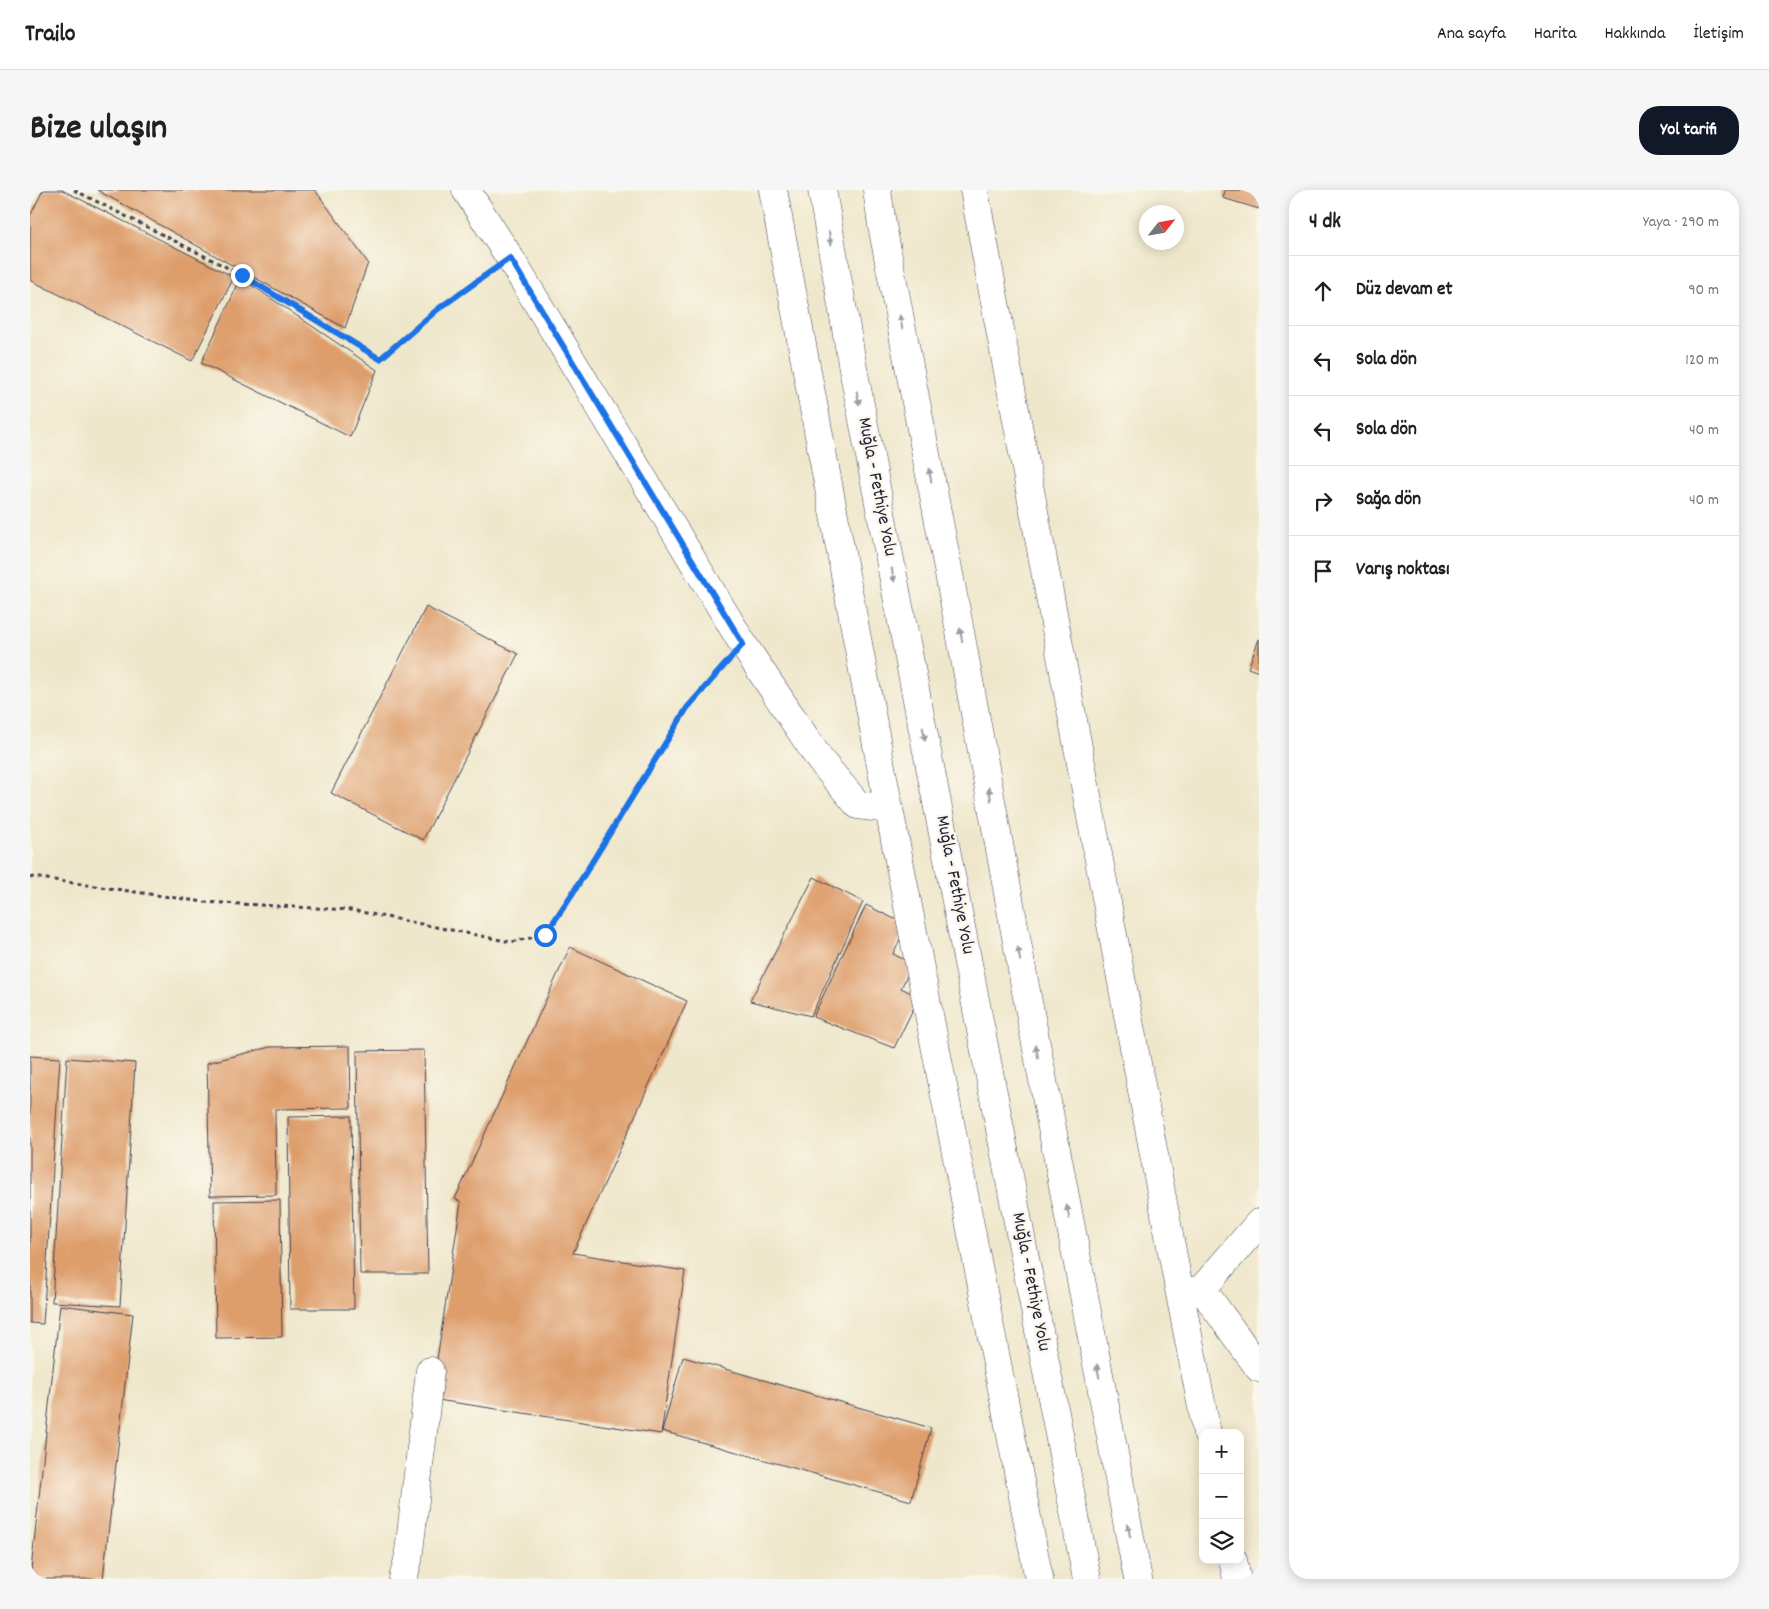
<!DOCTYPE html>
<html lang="tr">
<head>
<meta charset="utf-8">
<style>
  body { margin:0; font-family:Dekko,sans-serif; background:#f6f6f6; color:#202124 }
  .controls { position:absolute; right:15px; bottom:15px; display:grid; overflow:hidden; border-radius:10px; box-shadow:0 2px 12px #0003 }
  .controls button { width:45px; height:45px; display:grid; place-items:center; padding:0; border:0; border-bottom:1px solid #e0e0e0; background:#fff; color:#202124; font:25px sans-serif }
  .compass { position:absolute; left:1109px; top:15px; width:45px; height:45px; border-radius:50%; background:#fff; box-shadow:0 2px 12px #0003; rotate:59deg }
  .stop { position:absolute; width:15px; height:15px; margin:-11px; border:4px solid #1a73e8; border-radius:50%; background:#fff }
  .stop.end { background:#1a73e8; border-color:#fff; box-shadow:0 1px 5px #0008 }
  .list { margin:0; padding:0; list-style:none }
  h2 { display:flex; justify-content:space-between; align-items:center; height:65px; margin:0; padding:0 20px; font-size:21px }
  h2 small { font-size:16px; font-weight:400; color:#757577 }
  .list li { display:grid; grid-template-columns:32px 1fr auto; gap:15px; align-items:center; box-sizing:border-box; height:70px; padding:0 20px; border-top:1px solid #e0e0e0 }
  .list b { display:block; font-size:19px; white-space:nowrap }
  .list em { font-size:16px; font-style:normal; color:#757577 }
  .icon { flex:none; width:28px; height:28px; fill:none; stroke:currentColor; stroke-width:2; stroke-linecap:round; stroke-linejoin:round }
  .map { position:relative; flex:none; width:1229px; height:1389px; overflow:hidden; border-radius:20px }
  header { display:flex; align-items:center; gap:30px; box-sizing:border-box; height:70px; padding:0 25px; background:#fff; border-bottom:1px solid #e0e0e0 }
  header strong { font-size:24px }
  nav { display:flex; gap:28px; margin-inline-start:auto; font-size:18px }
  .intro { display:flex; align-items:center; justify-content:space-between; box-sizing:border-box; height:120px; padding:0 30px }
  h1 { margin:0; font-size:35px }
  .button { padding:12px 22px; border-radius:20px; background:#111827; color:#fff; font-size:18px; font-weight:700 }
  main { display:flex; gap:30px; padding:0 30px }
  aside { flex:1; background:#fff; border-radius:20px; box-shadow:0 2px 12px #0003 }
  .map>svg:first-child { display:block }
  .building { fill:#de9e6c }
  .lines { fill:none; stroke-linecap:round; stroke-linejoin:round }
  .minor-casing { stroke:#414051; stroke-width:29 }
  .highway-casing { stroke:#414051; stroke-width:29 }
  .path { stroke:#414051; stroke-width:3; stroke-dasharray:4 4; stroke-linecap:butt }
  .minor { stroke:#fff; stroke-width:28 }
  .highway { stroke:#fff; stroke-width:28 }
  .oneway { fill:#9c9ca7 }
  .route { stroke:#1a73e8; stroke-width:6 }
  .labels { text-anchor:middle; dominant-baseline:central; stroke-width:5; stroke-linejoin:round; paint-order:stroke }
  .street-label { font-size:19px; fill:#22223b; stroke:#fbf7ec }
</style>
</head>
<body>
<header>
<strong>Trailo</strong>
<nav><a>Ana sayfa</a><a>Harita</a><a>Hakkında</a><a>İletişim</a></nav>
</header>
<div class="intro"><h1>Bize ulaşın</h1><a class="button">Yol tarifi</a></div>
<main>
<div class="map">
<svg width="1229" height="1389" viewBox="0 0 1229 1389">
  <rect width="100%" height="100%" fill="#fbf7ec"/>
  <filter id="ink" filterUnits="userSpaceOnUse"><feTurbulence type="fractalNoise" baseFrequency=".02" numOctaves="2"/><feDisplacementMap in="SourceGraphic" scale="10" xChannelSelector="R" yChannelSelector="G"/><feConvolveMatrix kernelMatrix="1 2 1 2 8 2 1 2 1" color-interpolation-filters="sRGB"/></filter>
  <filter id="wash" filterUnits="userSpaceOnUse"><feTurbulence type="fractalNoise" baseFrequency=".0096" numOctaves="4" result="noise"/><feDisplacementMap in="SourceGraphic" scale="20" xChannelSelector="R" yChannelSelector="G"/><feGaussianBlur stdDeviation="1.12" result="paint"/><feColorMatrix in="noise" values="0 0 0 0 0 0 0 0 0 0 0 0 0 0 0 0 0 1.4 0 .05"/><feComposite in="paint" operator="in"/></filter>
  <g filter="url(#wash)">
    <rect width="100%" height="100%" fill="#efe7cb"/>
    <g id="blocks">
      <!-- building -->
      <path class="building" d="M13,0H32L204,87L162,171L0,90V26Z
        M67,0H285L338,73L315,138Z
        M1195,0H1229V19L1193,8Z
        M211,88L347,180L320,247L171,173Z
        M396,417L488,464L393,650L301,603Z
        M1229,449V482L1218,478Z
        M784,687L833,712L781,826L720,811Z
        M836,715L877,735L863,764L883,774L871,798L889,807L864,858L783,827Z
        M540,757L657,811L543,1063L655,1081L631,1244L401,1209L431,1012L425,1009Z
        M320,856L321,918L245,919L246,1005L180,1006L177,873L240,857Z
        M394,860L398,1084H330L327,861Z
        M0,866L30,868L13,1134L0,1133Z
        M37,868L105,873L90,1116L22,1112Z
        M321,926L324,1119H260L258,927Z
        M250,1010L252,1147L186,1148L184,1011Z
        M30,1115L103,1124L73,1389H0Z
        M653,1167L901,1238L881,1311L632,1241Z"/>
    </g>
  </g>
  <g filter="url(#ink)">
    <use href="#blocks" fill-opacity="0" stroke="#414051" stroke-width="1"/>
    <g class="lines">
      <!-- minor casing -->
      <g class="minor-casing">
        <path id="minor" d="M436,0L480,68L713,454L790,570L828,615L859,619
          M743,0L859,619L1009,1389
          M944,0L1150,1104L1177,1243
          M1172,1099L1229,1178
          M1150,1104L1172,1099L1229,1033
          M1203,1370L1207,1389
          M373,1389L378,1370L400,1181"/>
      </g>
      <!-- highway casing -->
      <g class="highway-casing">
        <path id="highway" d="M792,0L822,173L1057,1389
          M847,0L852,35L928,431L998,812L1108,1389"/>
      </g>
      <!-- path -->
      <path class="path" d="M44,0L212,85L350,169L408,119L459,82
        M0,7L4,0
        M0,688L3,687L174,712L321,720L481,752L515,745L546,698L657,518L694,475"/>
      <!-- minor -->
      <use href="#minor" class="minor"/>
      <!-- highway -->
      <use href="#highway" class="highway"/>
    </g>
    <!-- one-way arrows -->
    <defs><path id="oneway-solid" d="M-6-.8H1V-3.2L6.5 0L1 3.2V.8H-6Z" transform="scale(1.25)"/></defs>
    <g class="oneway">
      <use href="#oneway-solid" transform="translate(800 48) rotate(80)"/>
      <use href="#oneway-solid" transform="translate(871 132) rotate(-101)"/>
      <use href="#oneway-solid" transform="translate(828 208) rotate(79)"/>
      <use href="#oneway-solid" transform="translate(900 285) rotate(-101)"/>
      <use href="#oneway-solid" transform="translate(863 385) rotate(79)"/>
      <use href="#oneway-solid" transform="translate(931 445) rotate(-100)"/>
      <use href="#oneway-solid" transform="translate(894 544) rotate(79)"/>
      <use href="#oneway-solid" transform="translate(960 604) rotate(-100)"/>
      <use href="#oneway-solid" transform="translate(989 764) rotate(-100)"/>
      <use href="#oneway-solid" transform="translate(1007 862) rotate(-101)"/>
      <use href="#oneway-solid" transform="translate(1038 1022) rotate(-101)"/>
      <use href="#oneway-solid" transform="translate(1068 1181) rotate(-101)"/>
      <use href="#oneway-solid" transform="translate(1099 1341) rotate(-101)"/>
    </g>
  </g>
  <g class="lines" filter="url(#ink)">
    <!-- route -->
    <path class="route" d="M212,85L350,169L408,119L480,68L713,454L657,518L546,698L515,745"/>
  </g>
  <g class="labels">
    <!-- street labels -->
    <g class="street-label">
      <text transform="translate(846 297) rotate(79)">Muğla - Fethiye Yolu</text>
      <text transform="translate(924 695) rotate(79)">Muğla - Fethiye Yolu</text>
      <text transform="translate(1000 1092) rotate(79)">Muğla - Fethiye Yolu</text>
    </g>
  </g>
</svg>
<div class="controls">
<button>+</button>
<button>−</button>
<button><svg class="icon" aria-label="layers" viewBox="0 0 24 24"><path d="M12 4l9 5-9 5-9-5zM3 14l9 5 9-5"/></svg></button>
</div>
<svg class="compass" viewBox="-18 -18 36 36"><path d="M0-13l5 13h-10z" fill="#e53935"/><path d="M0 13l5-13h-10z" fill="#757577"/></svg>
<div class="stop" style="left:515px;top:745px"></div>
<div class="stop end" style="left:212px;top:85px"></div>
</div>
<aside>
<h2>4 dk<small>Yaya · 290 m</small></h2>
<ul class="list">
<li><svg class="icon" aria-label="ahead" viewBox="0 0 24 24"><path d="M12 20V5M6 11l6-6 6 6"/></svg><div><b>Düz devam et</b></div><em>90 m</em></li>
<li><svg class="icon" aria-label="left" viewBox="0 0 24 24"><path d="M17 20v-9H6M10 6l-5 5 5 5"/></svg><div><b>Sola dön</b></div><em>120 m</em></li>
<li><svg class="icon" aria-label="left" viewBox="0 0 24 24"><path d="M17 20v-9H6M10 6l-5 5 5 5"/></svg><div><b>Sola dön</b></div><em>40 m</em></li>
<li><svg class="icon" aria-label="right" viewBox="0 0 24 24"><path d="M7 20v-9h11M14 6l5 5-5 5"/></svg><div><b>Sağa dön</b></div><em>40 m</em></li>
<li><svg class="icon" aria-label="arrive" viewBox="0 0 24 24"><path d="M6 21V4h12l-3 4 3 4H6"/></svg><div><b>Varış noktası</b></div></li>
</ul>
</aside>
</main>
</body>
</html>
